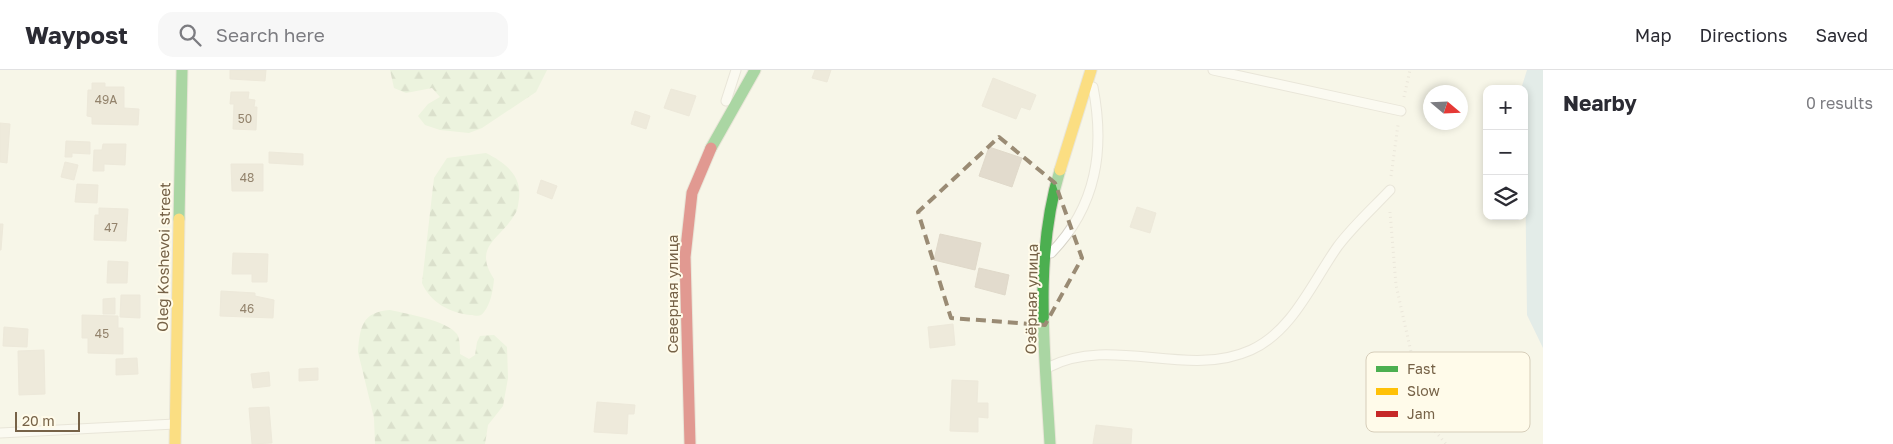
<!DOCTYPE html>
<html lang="en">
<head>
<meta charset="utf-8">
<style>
  body { margin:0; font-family:"Golos Text",sans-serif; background:#f7f7f7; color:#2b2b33 }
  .controls { position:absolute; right:15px; top:15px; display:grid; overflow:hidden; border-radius:10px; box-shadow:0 2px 8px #0003 }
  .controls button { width:45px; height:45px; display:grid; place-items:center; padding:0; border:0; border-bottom:1px solid #e1e1e2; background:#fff; color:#2b2b33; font:25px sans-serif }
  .compass { position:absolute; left:1423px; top:15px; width:45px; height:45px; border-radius:50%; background:#fff; box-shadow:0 2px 8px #0003; rotate:109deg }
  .scale { position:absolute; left:15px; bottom:12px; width:65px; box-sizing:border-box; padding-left:5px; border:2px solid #766247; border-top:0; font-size:14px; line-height:18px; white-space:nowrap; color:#766247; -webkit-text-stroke:4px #fffbea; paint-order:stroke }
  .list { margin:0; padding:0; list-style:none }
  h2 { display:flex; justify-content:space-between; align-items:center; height:65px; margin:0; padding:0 20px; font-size:21px }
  h2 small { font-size:16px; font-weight:400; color:#7c7c81 }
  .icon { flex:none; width:28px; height:28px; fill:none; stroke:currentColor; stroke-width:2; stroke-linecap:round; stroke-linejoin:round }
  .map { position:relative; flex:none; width:1543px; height:374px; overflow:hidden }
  header { display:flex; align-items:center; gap:30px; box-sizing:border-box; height:70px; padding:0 25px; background:#fff; border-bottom:1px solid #e1e1e2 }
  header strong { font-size:24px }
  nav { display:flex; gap:28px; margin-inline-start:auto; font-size:18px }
  .search { width:350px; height:45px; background:#f7f7f7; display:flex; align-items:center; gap:12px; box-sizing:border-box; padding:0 18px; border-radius:15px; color:#7c7c81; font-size:19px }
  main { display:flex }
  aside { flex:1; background:#fff }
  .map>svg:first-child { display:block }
  .forest { fill:url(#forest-firs) }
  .water { fill:#cadfe8 }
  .building { fill:#e2dbcd; stroke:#e0d9ca }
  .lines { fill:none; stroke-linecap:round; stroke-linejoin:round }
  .lane-casing { stroke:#d6d2c7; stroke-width:11 }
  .fast-casing { stroke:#d6d2c6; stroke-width:13 }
  .slow-casing { stroke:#d6d2c6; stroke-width:13 }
  .jam-casing { stroke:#d6d2c6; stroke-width:13 }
  .path { stroke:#dad5cb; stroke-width:3; stroke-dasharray:1 4; stroke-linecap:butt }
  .lane { stroke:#fefefc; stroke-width:9 }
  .fast { stroke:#4caf50; stroke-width:11 }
  .slow { stroke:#ffc107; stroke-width:11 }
  .jam { stroke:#c62828; stroke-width:11 }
  .marked { fill:none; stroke:#9a8b74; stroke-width:4; stroke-dasharray:10 6; stroke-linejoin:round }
  .labels { text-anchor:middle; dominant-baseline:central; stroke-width:4; stroke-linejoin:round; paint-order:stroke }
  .number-label { font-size:12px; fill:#93836c }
  .street-label { font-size:15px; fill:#766247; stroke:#fffbea }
  .key { fill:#fffbea; stroke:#d6cdb9; stroke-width:1 }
  .key-label { font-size:14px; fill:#766247 }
</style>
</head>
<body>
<header>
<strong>Waypost</strong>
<div class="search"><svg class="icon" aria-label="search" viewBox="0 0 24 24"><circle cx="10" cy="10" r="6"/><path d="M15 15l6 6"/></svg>Search here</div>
<nav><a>Map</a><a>Directions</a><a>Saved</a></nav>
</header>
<main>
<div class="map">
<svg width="1543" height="374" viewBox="0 0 1543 374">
  <defs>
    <pattern id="forest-firs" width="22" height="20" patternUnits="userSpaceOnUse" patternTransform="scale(1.25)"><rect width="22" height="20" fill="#ddf0d2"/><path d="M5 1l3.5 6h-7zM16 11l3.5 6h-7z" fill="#b8c6ac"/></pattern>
  </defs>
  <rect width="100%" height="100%" fill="#f7f5e8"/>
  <!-- forest -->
  <path class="forest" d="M390,0H547L536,22L482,58L469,63L440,60L425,55L418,46L428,34L440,27L432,18L406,23L394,18Z
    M486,83C506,93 522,106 519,129C518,134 518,140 515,144C501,169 472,176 494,209C493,220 491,233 484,242C480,248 476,245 470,245C450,243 430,232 422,213L434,108L447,88Z
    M390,240C407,244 446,250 457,264C460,269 460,278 460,284L469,289L475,285L477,272L480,266L494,265L507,277L508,308L503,336L488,355L485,374H375L374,348L358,282C360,257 362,242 390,240Z"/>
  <!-- water -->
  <path class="water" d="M1527,0H1543V278L1527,245L1524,19H1521Z"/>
  <!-- building -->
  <path class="building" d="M230,0H266L265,11L230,9Z
    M815,0H831L827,12L812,8Z
    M993,8L1036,25L1030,40L1021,37L1016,49L982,36Z
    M92,13H105V17H124V38L139,39L138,55L92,54V47L87,46L88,20H92Z
    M671,19L696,26L689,46L664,38Z
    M231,22H249L248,29L255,30L254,37H257L256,60L233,59L234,34H230Z
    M635,41L650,46L646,59L631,54Z
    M0,53L10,54L7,93L0,92Z
    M66,71L90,72V84L72,83V87H65Z
    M103,74H126L125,95L104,94V101H93L94,80H102Z
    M989,77L1022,88L1012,117L979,106Z
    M269,82L303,84V95L269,93Z
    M65,92L78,95L74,110L61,107Z
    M231,94H263V121H232Z
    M541,110L557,116L552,129L537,123Z
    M77,114L98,115L97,133L75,132Z
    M1137,137L1156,143L1150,163L1130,157Z
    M99,138L128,139L126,171L94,170L95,145H99Z
    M0,154H3L1,180H0Z
    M940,164L981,173L975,200L934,190Z
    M233,183L268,184L267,212H252V204H232Z
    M108,191L128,192L127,213H107Z
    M979,198L1009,205L1005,225L975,217Z
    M221,221L255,223V226L274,230L273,248L220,246Z
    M121,225H140V248L120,247Z
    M115,228V244H103V229Z
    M82,245L118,246V258H123V284L88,283V268H82Z
    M953,254L955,275L930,278L928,257Z
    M4,257L28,259L27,277L3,276Z
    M44,280L45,324L19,325L18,281Z
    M137,288L138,304L116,305V289Z
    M318,298V310L299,311V299Z
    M269,302L270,316L253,318L251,304Z
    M952,310L978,311L977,333H988V348L978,347V362L950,361Z
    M597,332L635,335L634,344H628L627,364L594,362Z
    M269,337L272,373L252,374L249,338Z
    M1096,355L1132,359L1131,374H1093Z"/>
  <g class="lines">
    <!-- lane casing -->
    <g class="lane-casing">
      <path id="lane" d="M1213,0L1401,41
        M726,31L736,0
        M1051,183C1097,136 1105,79 1093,17
        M1049,297C1112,265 1187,309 1251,280C1293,261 1313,211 1338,176C1353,156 1373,138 1390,120
        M0,363L175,354"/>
    </g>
    <!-- fast casing -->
    <g class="fast-casing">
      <path id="fast" d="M711,78L755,0
        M179,149L182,0
        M1050,374C1045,283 1033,188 1060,100"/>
    </g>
    <!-- slow casing -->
    <g class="slow-casing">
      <path id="slow" d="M1060,100L1091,0
        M175,374L179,149"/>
    </g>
    <!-- jam casing -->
    <g class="jam-casing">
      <path id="jam" d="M690,374L685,187L692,123L711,78"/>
    </g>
    <!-- path -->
    <path class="path" d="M1404,27L1410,0
      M1391,106L1398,55
      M1390,142L1396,215L1420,322L1435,361L1446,374"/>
    <!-- lane -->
    <use href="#lane" class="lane"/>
    <!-- fast -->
    <use href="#fast" class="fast"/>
    <!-- slow -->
    <use href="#slow" class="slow"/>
    <!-- jam -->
    <use href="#jam" class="jam"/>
  </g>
  <!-- marked area -->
  <path d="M0 0H1543V374H0ZM999,67L1055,113L1082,188L1045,255L951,248L918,142Z" fill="#f7f5e8" fill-opacity=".55" fill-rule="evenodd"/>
  <path class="marked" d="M999,67L1055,113L1082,188L1045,255L951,248L918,142Z"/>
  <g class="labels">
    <!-- number labels -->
    <g class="number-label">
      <text x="106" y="29">49А</text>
      <text x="245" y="48">50</text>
      <text x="247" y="107">48</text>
      <text x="111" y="157">47</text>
      <text x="247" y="238">46</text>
      <text x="102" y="263">45</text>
    </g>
    <!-- street labels -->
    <g class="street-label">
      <text transform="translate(163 187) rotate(-89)">Oleg Koshevoi street</text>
      <text transform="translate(672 224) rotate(-90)">Северная улица</text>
      <text transform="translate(1031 229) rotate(-89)">Озёрная улица</text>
    </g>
  </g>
  <!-- legend -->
  <rect x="1366" y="282" width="164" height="80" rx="8" class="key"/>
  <rect x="1376" y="296" width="22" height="6" fill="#4caf50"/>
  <rect x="1376" y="318" width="22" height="7" fill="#ffc107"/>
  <rect x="1376" y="341" width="22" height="6" fill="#c62828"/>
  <g class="key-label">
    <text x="1407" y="304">Fast</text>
    <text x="1407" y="326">Slow</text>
    <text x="1407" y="349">Jam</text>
  </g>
</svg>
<div class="controls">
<button>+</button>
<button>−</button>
<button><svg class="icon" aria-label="layers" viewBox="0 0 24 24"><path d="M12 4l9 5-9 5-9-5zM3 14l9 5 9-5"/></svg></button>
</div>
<svg class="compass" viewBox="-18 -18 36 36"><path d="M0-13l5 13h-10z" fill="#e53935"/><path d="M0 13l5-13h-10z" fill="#7c7c81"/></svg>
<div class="scale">20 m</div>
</div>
<aside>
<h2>Nearby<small>0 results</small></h2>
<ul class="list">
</ul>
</aside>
</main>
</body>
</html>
